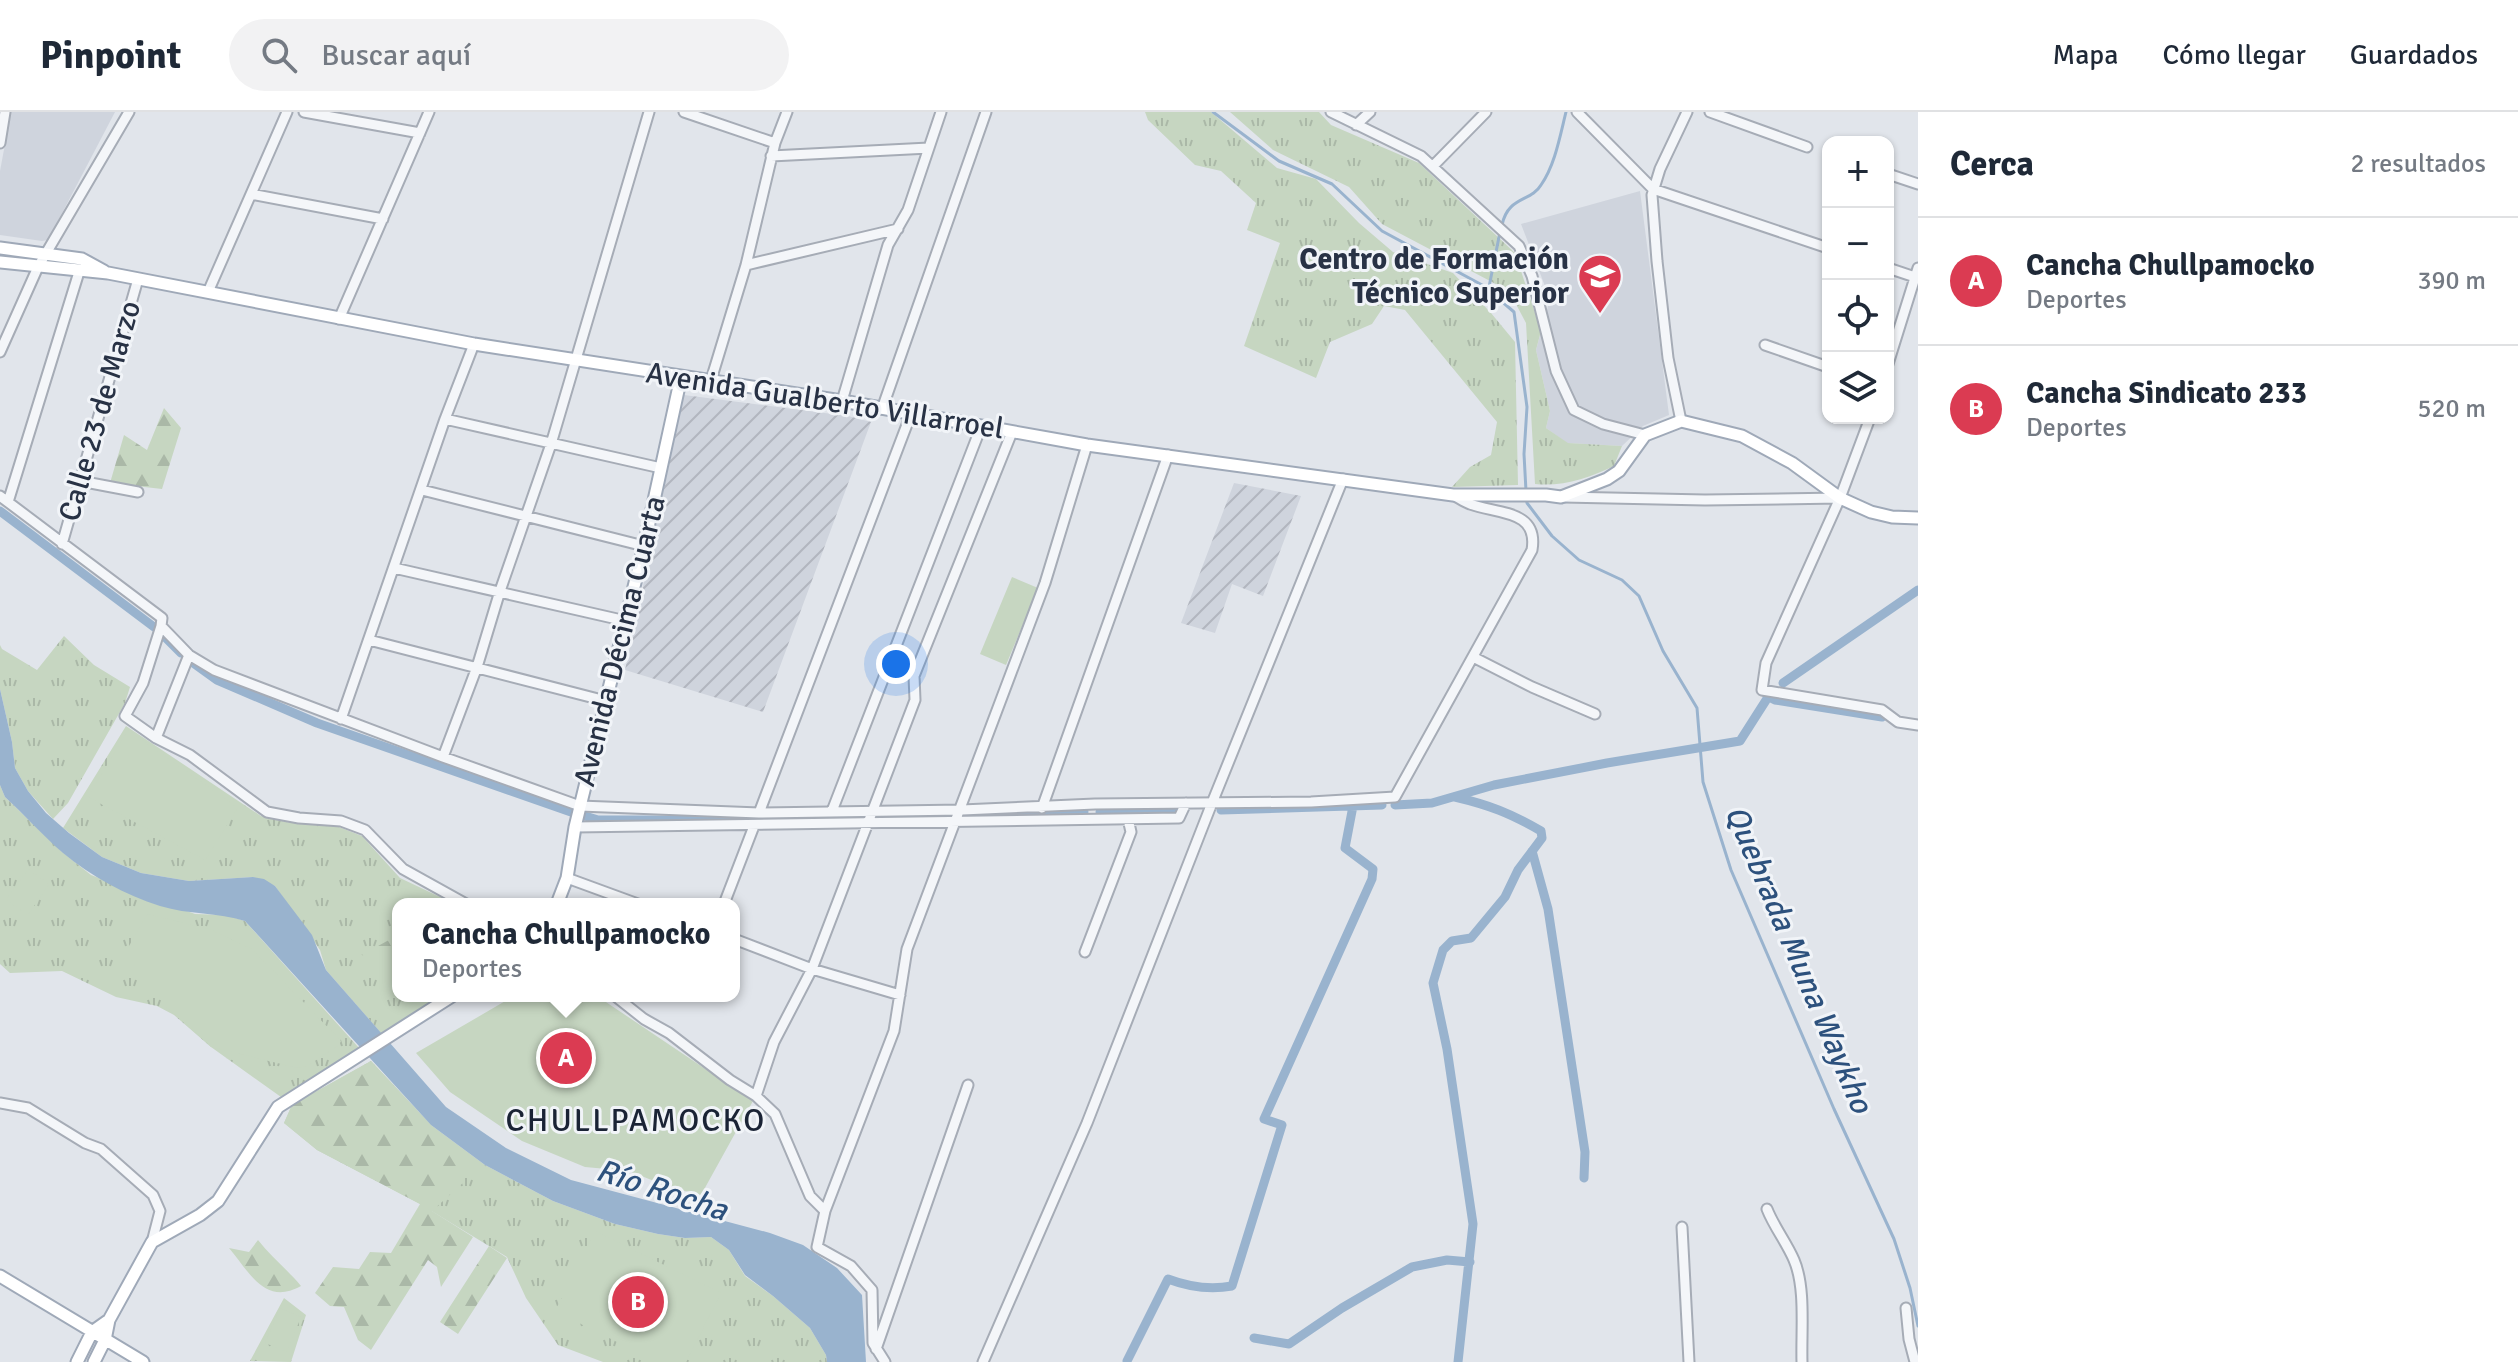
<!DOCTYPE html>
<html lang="es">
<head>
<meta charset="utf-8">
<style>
  body { margin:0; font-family:Signika,sans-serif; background:#f2f2f3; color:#1f2937 }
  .controls { position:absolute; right:24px; top:24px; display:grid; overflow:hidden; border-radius:16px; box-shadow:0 2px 6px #0004 }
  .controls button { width:72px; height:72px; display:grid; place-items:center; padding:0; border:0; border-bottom:2px solid #e0e1e3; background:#fff; color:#1f2937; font:40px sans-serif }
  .you { position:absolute; left:896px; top:552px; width:28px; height:28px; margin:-20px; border:6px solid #fff; border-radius:50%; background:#1a73e8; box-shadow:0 0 0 12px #1a73e833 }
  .badge { display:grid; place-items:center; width:52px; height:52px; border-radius:50%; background:#db3b52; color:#fff; font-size:26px; font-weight:700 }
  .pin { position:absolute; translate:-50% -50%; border:4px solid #fff; box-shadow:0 2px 8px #0006 }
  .popup { position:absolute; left:392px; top:786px; width:348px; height:104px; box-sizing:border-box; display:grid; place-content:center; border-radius:16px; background:#fff; filter:drop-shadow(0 2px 6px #0005); font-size:26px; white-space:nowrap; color:#747a83 }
  .popup b { font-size:30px; color:#1f2937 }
  .popup::after { content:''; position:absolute; left:50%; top:100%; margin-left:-16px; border:16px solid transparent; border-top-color:#fff }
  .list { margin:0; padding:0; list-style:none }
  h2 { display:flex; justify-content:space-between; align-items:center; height:104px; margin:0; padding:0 32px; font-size:34px }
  h2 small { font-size:26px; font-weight:400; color:#747a83 }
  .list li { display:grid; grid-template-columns:52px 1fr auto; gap:24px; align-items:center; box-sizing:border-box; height:128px; padding:0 32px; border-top:2px solid #e0e1e3 }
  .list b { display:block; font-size:30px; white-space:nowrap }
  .list p { margin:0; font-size:26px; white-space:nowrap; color:#747a83 }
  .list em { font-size:26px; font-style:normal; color:#747a83 }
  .icon { flex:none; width:44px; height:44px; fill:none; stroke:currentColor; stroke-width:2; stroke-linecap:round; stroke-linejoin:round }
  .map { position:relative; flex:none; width:1918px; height:1250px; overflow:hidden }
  header { display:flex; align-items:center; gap:48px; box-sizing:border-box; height:112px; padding:0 40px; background:#fff; border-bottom:2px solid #e0e1e3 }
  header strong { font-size:38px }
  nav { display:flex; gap:44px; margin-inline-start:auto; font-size:28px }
  .search { width:560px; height:72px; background:#f2f2f3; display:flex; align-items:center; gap:20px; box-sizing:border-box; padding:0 28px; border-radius:44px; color:#747a83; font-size:30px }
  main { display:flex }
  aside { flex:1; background:#fff }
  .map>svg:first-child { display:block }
  .built { fill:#cfd4dd }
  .industrial { fill:url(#industrial-furrows) }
  .grass { fill:url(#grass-tufts) }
  .forest { fill:url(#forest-firs) }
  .green { fill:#c6d6c1 }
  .water { fill:#99b3ce }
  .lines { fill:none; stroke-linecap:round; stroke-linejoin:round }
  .stream { stroke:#99b3ce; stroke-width:3 }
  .canal { stroke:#99b3ce; stroke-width:9 }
  .minor-casing { stroke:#a6acb6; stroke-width:13 }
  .major-casing { stroke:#9fa9b8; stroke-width:15 }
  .minor { stroke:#f4f6f9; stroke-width:9 }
  .major { stroke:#fff; stroke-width:11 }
  .labels { text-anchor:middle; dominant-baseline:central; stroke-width:6; stroke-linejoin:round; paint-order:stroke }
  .poi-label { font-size:30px; font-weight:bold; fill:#283245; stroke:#f1f4f8; text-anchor:end }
  .street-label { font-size:30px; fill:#283245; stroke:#f1f4f8 }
  .water-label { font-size:32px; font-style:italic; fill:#2d517d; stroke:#f1f4f8 }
  .neighbourhood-label { font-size:32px; letter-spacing:2px; fill:#1a2335; stroke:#f1f4f8 }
</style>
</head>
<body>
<header>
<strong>Pinpoint</strong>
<div class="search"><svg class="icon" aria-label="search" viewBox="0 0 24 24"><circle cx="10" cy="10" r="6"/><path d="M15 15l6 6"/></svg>Buscar aquí</div>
<nav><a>Mapa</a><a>Cómo llegar</a><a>Guardados</a></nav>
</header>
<main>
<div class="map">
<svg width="1918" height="1250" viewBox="0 0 1918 1250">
  <defs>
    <pattern id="industrial-furrows" width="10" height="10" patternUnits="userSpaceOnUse" patternTransform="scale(2)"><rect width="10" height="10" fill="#cfd4dd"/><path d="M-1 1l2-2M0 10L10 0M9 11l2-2" fill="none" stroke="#b2b6bf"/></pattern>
    <pattern id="grass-tufts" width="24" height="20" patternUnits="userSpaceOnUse" patternTransform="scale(2)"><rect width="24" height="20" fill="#c6d6c1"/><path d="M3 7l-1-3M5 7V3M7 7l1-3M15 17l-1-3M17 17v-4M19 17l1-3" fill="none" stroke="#aab8a7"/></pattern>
    <pattern id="forest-firs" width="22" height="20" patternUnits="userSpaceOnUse" patternTransform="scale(2)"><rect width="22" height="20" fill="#c6d6c1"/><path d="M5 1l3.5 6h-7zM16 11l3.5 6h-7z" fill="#aab8a7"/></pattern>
  </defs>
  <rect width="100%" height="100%" fill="#e1e5eb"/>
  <!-- built -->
  <path class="built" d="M11,0H115L48,128L42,129L0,123V59Z
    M1640,79L1669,303L1643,314L1622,334L1567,331L1546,316L1550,299L1536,238L1550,187L1521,112Z"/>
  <!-- industrial -->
  <path class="industrial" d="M684,283L848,304L871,310L763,600L625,558Z
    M1234,371L1301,384L1263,484L1232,472L1215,521L1181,511Z"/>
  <!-- grass -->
  <path class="grass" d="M1145,0H1211L1277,56L1316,67L1359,111L1393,140L1453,161L1491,201L1515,230L1518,373L1452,375L1470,355L1491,343L1497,310L1405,198L1384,194L1372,212L1330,230L1316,266L1244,234L1280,131L1247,118L1256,91L1221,59L1195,53L1148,8Z
    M1230,0H1319L1331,13L1419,51L1515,141L1541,219L1536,238L1550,299L1546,316L1568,331L1622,334L1614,354C1589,366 1562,375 1535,372L1526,211L1509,179L1382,112L1349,75L1273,38Z
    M64,524L94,553L130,575L125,591L68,691L53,707L28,679L15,656L12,630L0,577V533L2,537L37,558Z
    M126,614L261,704L291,711L326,710L362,724L400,766L455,792H398V884H440L381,921L326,858L320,838L275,774L253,765L189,769L141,761L102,745L63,716Z
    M0,673L5,685L61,739L91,763L195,802L226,803L245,809L359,936L281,985L211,935L174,903L157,894L116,885L62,859L10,861L0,852Z
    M371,949L431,1013L485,1053L553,1089L615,1112L658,1122L685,1126L711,1125L729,1138L745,1164L773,1184L810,1216L826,1243L827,1250H603L558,1233L526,1186L507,1145L420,1092L317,1038L284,1011L292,993Z
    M284,1186L306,1203L291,1250L250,1249Z"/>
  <!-- forest -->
  <path class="forest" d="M164,296L181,316L162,377L110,371L124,323L147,338Z
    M398,823V862L390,861L359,841L378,834Z
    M371,949L431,1013L465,1069L432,1099L473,1125L441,1175L437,1155L428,1148L371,1238L358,1228L344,1195L330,1194L315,1181L333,1155L359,1157L370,1140L391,1141L420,1092L317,1038L284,1011L292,993Z
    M258,1128C271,1145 288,1158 301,1174C265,1194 250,1161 229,1136L249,1140Z
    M489,1134L507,1146L458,1222L440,1210Z"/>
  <!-- green -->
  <path class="green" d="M1012,465L1038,476L1006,553L980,542Z
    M128,618L238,696L205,748L88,685Z
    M28,757L49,772L28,803L6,788Z
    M147,802L209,817L252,837L341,929L339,933L307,954L298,956L211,935L165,894L129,834Z
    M514,884H597L753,989L701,1083L669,1075L629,1059L585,1055L522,1029L450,980L416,941Z
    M595,1119L721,1181L686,1250H657L555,1199Z
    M280,1196L301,1205L287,1240L265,1231Z"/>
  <!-- water -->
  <path class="water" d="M0,577L12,630L15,656L28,679L46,701L69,721L102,745L141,761L189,769L253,765L264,767L275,774L312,823L326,858L446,995L506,1036L571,1068L770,1121L803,1133L837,1156L862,1183L866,1250H827L826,1243L810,1216L773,1184L745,1163L729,1138L711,1125L685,1126L658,1122L615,1112L553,1089L485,1053L431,1013L245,809C218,800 189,803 160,794C125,783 91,764 63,741C43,724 25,703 5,685L0,673Z"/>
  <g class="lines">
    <!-- stream -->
    <path class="stream" d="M1213,0L1279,49L1332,72L1382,119L1484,174L1514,200L1527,295L1524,342L1526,379
      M1502,113C1508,84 1531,90 1541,73C1555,53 1560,24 1566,0
      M1489,175L1500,120
      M1526,387L1527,391L1552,424L1579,448L1622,468L1639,484L1663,539L1697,596L1703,670L1731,758L1834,997L1894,1127L1910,1176L1918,1214"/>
    <!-- canal -->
    <path class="canal" d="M0,399L154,515
      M164,524L181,541
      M192,550L217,568L317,611L571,700
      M1783,571L1918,478
      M1767,584L1775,588L1882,605
      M1455,685C1489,693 1510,701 1541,719L1542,726L1518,758L1505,785L1471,826L1452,829L1443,838L1433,871L1447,937L1473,1112L1458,1250
      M1395,693L1432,691L1494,673L1607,651L1740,629L1770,582
      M1221,698L1382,693
      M1100,700L1175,698
      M585,704L598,708H729
      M966,705L1084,700
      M1532,739L1548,797L1585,1040L1584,1066
      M1254,1226L1289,1232L1342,1196L1412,1155L1447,1148L1470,1150
      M1127,1249L1168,1167C1189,1175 1210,1178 1232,1174L1282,1013L1264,1007L1372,767L1373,757L1345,736L1353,694"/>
    <!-- minor casing -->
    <g class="minor-casing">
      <path id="minor" d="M304,0L420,21
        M684,0L775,31
        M1331,0L1421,44L1519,134L1532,164L1556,259L1574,298L1603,312L1645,323
        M1577,0L1653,77L1828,136
        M1710,0L1807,35
        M1356,13L1370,0
        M0,31L5,0
        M771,44L929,36
        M1433,54L1486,0
        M1888,62L1918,72
        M251,82L383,107
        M746,153L898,117
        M1888,156L1918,166
        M208,180L287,0
        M339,207L429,0
        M1765,233L1828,255
        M0,240L38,155L129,0
        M1888,252L1918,156
        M711,268L746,153L775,31L787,0
        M842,289L888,133L908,98L941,0
        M882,297L986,0
        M1870,306L1840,386L1766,551L1762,578L1882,598L1898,610L1918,613
        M445,307L661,356
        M1681,309L1668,246L1657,149L1652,83L1660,57L1687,0
        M80,369L138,380
        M422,378L644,434
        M0,384L162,506L161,514L189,543L214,558L443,645L580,694L759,701L962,698L1095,692L1311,690L1395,685L1532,438C1539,397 1496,402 1470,392C1464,390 1459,386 1453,383
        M1563,385L1705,388L1840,386
        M8,390L79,160
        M62,432L138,167
        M394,456L626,509
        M161,514L143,571L125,604L156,626L190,643L267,700L299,706L341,709L365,718L403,757L466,792
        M369,528L606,589
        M1473,545L1532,575L1595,602
        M341,607L445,307L474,232
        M156,626L189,543
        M443,645L477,555L500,479L551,332L649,0
        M1042,696L1168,343
        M832,699L981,315
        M759,701L911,302
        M575,715L1179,706L1186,691
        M567,766L638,792
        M724,792L754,714
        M734,827L812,857L900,883
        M1085,840L1131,720L1128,707
        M615,884L644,907L669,921L730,968L756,984L775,1002L810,1084L825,1099
        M756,984L774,930L812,857L915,588L914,564L1012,320
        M0,991L28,996L85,1031L101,1037L153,1083L160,1099L152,1130
        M1767,1097C1774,1115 1787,1131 1794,1148C1806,1176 1801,1219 1802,1250
        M1682,1115L1689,1250
        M1906,1196L1909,1227L1915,1250
        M876,1237L968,973
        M885,1250L873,1231L872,1178L851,1154L817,1135L825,1099L894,919L907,837L1045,471L1087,333
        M983,1250L1087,1011L1212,691L1343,367"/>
    </g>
    <!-- major casing -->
    <g class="major-casing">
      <path id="major" d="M0,136L82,147L104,159
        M0,150L108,161L474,232L842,289L1087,333L1453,383H1546L1561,385L1607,367L1619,359L1645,323L1681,309L1742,324L1792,351L1840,386L1871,400L1892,405L1918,406
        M557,792L567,766L575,715L644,434L681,265
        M0,1164L143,1250
        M77,1250L92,1220L109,1208
        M94,1250L105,1228L109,1208L152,1130L200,1103L218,1089L278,995L452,884"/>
    </g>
    <!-- minor -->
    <use href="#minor" class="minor"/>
    <!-- major -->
    <use href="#major" class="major"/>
  </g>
  <!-- icons -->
  <defs>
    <g id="university-pin" transform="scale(2.3)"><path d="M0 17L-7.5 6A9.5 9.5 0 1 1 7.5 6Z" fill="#db3b52" stroke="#f1f4f8"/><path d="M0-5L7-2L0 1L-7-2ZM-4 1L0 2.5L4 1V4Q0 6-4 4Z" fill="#fff"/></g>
  </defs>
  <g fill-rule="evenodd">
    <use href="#university-pin" x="1600" y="164"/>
  </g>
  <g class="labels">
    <!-- poi labels -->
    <g class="poi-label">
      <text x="1569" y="147">Centro de Formación<tspan x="1569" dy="34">Técnico Superior</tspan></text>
    </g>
    <!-- street labels -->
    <g class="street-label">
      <text transform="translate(825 289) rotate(9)">Avenida Gualberto Villarroel</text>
      <text transform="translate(100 299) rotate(-74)">Calle 23 de Marzo</text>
      <text transform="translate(620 529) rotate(-76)">Avenida Décima Cuarta</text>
    </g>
    <!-- water labels -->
    <g class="water-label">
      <text transform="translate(1799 847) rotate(67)">Quebrada Muna Waykho</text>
      <text transform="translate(662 1078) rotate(18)">Río Rocha</text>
    </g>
    <!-- neighbourhood labels -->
    <g class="neighbourhood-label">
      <text x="636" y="1008">CHULLPAMOCKO</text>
    </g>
  </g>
</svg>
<div class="controls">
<button>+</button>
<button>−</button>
<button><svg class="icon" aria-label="locate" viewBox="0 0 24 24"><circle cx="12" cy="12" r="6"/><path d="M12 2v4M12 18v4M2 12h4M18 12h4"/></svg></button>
<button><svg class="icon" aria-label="layers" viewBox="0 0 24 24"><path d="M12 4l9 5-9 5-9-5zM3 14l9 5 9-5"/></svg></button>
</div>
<div class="you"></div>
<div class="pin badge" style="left:566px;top:946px">A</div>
<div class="popup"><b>Cancha Chullpamocko</b>Deportes</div>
<div class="pin badge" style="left:638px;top:1190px">B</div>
</div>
<aside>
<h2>Cerca<small>2 resultados</small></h2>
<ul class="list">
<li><span class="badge">A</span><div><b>Cancha Chullpamocko</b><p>Deportes</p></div><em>390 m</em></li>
<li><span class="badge">B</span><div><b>Cancha Sindicato 233</b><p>Deportes</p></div><em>520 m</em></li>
</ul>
</aside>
</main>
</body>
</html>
